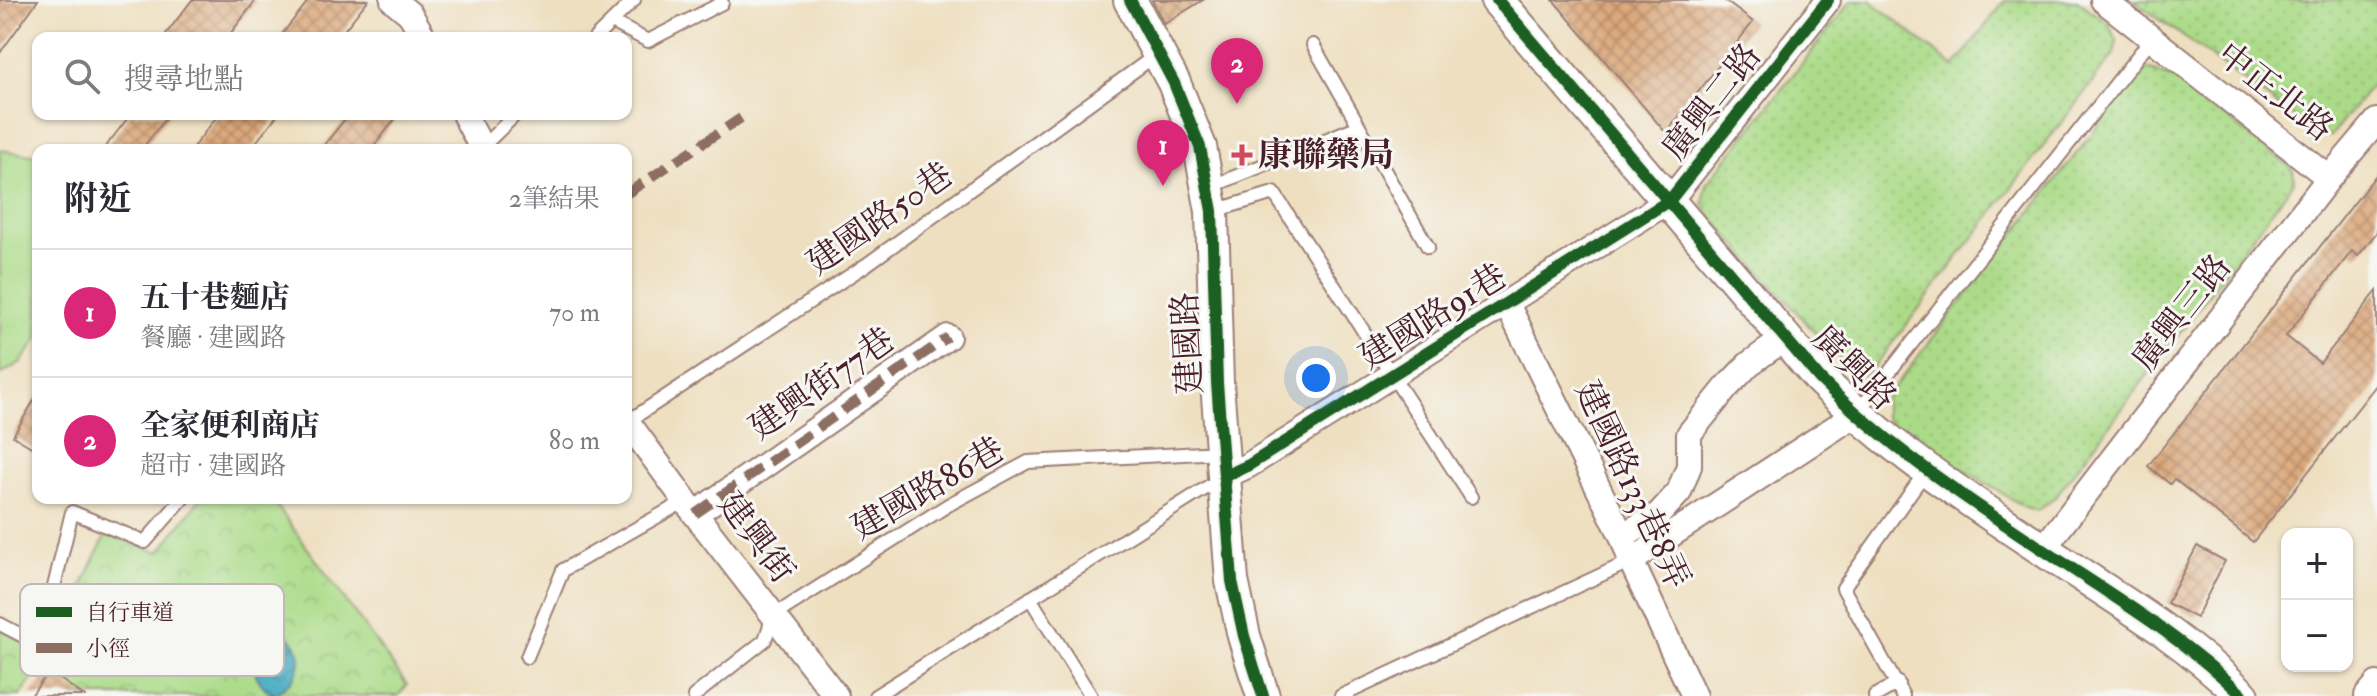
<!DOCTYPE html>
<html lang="zh-TW">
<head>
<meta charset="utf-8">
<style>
  body { margin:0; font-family:"IM FELL Double Pica","Noto Serif TC",serif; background:#f7f7f7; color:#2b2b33 }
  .controls { position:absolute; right:24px; bottom:24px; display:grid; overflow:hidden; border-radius:16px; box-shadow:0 2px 6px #0004 }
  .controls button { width:72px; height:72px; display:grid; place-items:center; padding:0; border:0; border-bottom:2px solid #e1e1e2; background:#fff; color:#2b2b33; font:40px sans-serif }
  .you { position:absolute; left:1316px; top:378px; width:28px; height:28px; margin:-20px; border:6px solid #fff; border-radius:50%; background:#1a73e8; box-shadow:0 0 0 12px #1a73e833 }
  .badge { display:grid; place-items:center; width:52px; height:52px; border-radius:50%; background:#db2777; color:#fff; font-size:26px; font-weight:700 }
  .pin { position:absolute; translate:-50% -66px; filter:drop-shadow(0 2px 4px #0008) }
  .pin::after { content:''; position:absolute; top:42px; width:28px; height:24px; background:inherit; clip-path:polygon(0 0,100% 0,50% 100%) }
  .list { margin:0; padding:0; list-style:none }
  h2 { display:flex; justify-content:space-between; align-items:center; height:104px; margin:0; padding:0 32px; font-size:34px }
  h2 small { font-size:26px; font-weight:400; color:#7c7c81 }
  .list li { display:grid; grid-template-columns:52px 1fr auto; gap:24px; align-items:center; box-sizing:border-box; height:128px; padding:0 32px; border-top:2px solid #e1e1e2 }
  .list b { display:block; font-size:30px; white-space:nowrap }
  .list p { margin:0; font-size:26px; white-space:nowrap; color:#7c7c81 }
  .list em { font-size:26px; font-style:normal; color:#7c7c81 }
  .icon { flex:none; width:44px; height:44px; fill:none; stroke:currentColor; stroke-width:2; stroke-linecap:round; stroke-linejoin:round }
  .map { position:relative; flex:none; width:2377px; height:696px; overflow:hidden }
  .search { position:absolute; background:#fff; box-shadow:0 2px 6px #0004; left:32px; top:32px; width:600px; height:88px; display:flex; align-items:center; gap:20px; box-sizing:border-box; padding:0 28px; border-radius:16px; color:#7c7c81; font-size:30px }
  .panel { position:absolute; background:#fff; box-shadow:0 2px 6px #0004; left:32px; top:144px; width:600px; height:360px; border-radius:16px }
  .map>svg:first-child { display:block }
  .grass { fill:url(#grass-dots); stroke:#7a7d5a; stroke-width:2 }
  .park { fill:url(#park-crowns); stroke:#7a7d5a; stroke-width:2 }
  .pitch { fill:#abdb88; stroke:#7a7d5a; stroke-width:2 }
  .water { fill:url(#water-waves); stroke:#466477; stroke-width:2 }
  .building { fill:url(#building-cross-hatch) }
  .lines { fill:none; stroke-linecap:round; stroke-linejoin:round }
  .service-casing { stroke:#9c7f76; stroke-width:16 }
  .minor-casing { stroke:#9c7f76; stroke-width:28 }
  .tertiary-casing { stroke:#9c7f76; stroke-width:36 }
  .service { stroke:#fff; stroke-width:12 }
  .minor { stroke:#fff; stroke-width:24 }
  .tertiary { stroke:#fff; stroke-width:32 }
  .quiet { stroke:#8d6e63; stroke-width:10; stroke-dasharray:20 10; stroke-linecap:butt }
  .cycleway-casing { stroke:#f6f6f2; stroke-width:17 }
  .cycleway { stroke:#1b5e20; stroke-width:12 }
  .poi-dot { fill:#d1495b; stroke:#f6f6f2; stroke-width:3 }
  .labels { text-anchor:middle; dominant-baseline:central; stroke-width:6; stroke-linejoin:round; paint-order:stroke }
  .street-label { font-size:34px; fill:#4a1f2b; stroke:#f6f6f2 }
  .poi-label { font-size:34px; font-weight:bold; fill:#4a1f2b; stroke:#f6f6f2; text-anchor:start }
  .key { fill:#f6f6f2; stroke:#c2b6b6; stroke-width:2 }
  .key-label { font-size:22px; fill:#4a1f2b }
</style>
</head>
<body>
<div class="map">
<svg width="2377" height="696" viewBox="0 0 2377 696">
  <defs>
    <pattern id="grass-dots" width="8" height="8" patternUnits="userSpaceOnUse" patternTransform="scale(2)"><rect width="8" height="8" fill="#abdb88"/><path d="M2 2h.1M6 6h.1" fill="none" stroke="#95bc76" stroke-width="1.8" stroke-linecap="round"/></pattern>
    <pattern id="park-crowns" width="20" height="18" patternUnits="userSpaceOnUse" patternTransform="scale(2)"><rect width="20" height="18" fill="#abdb88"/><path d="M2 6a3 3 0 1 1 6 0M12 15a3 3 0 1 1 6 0" fill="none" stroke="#95bc76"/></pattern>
    <pattern id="water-waves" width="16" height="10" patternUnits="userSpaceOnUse" patternTransform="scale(2)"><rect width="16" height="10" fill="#43aac3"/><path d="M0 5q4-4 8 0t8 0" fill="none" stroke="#3a8a9f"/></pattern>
    <pattern id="building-cross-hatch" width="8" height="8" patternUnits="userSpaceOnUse" patternTransform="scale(2)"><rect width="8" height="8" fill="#dca97c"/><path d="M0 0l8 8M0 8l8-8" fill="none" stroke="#b48966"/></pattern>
  </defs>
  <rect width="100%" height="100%" fill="#f6f6f2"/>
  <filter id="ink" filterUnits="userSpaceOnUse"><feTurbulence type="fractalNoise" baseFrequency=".0125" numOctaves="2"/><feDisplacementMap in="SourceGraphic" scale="16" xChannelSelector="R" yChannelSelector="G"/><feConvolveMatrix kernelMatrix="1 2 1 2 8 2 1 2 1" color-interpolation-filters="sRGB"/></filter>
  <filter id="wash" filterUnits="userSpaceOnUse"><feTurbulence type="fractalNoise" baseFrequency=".006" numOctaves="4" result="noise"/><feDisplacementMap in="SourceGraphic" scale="32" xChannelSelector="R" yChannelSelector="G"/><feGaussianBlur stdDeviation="1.8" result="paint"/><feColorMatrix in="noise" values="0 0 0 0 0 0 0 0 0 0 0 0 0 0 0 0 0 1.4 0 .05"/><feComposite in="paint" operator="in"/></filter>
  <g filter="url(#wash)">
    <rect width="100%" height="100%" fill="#eedfc0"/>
    <!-- grass -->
    <path class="grass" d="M1852,0H1870L1954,67L2005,0H2077L2109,24L2117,40L2114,54L1874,367L1864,375L1851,373L1715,221L1703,205L1707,184Z
      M2133,0H2377V78L2331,136L2319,135Z
      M2148,69L2180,81L2293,169L2294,182L2055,497L2038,511L2025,507L1896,429L1885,418V399L2130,85Z"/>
    <!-- park -->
    <path class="park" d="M201,498H271L407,685L398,696H73L65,691L86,629L70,613L106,534L159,552Z
      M0,629L21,640L43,663L20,696H0Z"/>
    <!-- pitch -->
    <path class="pitch" d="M0,150L38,156V339L21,362L0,375Z"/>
    <!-- water -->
    <path class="water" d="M253,605C265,614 293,637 298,650C306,670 288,688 272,695C246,673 244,636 253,605Z"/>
    <g id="blocks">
      <!-- building -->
      <path class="building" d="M0,0H38L0,53Z
        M192,0H256L227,38H163Z
        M309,0H368L338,38H279Z
        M1152,0H1203L1164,24Z
        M1553,0H1724L1753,22L1666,133Z
        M131,114H169L141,150H103Z
        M219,114H278L250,150H191Z
        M349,114H399L371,150H320Z
        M2377,174V232L2358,256L2352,251L2286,336L2320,363L2377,291V384L2253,542L2174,479L2170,484L2148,466Z
        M38,394V451L13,436Z
        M2197,546L2225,561L2196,618L2167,603Z
        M49,671L84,696H31Z"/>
    </g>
  </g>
  <g filter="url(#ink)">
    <use href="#blocks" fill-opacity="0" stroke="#9c7f76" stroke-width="2"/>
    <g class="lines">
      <!-- service casing -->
      <g class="service-casing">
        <path id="service" d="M612,22L648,41L722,3
          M595,38L634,0
          M1313,45L1428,247
          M481,148L516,114
          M1210,187L1359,126
          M1214,211L1274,193L1471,497
          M1857,413L2152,38
          M627,422L866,265L1156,55
          M1030,598L1091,696
          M0,624L40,645L72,512L145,542L183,498
          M527,657L563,570L685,501
          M694,696L765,640L773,616L948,505L1028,462L1222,452
          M875,696L1222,478
          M1341,696L1631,561
          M1875,696L1898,683
          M1903,696L1843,588L1926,471"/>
      </g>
      <!-- minor casing -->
      <g class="minor-casing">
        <path id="minor" d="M393,0L410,14L424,38
          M2103,0L2329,178
          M464,114L483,150
          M1507,304L1622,536L1631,561L1694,696
          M626,420L695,514L836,696
          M1225,476L1249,465L1670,200L1828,0
          M695,514L948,337
          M1622,536L1659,514L1679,492L1689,466V434L1727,387L1749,364L1785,338
          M2043,549L2329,178L2377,121
          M1631,561L1856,414
          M2367,696L2377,684"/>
      </g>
      <!-- tertiary casing -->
      <g class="tertiary-casing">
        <path id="tertiary" d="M1130,0L1174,83L1200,147L1212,211L1217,383L1232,581L1244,636L1263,696
          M1497,0L1820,379C1887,446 1964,497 2042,549C2111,595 2183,637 2243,696"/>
      </g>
      <!-- service -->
      <use href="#service" class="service"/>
      <!-- minor -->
      <use href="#minor" class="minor"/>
      <!-- tertiary -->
      <use href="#tertiary" class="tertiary"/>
      <!-- quiet -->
      <path class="quiet" d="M626,194L741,118
        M695,514L948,337"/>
      <!-- cycleway casing -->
      <g class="cycleway-casing">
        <path id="cycleway" d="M1130,0L1174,83L1200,147L1212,211L1217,383L1232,581L1244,636L1263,696
          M1497,0L1820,379C1887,446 1964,497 2042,549C2111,595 2183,637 2243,696
          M1225,476L1249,465L1670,200L1828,0"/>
      </g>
      <!-- cycleway -->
      <use href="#cycleway" class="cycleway"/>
    </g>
  </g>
  <!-- markers -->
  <path class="poi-dot" d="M1238 143h8v8h8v8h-8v8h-8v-8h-8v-8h8z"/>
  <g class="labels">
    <!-- street labels -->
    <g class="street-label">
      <text transform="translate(2275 92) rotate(38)">中正北路</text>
      <text transform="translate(1712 102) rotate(-52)">廣興二路</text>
      <text transform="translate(880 219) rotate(-35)">建國路50巷</text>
      <text transform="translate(2182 313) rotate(-52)">廣興三路</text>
      <text transform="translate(1433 317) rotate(-32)">建國路91巷</text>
      <text transform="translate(1188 343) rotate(-93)">建國路</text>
      <text transform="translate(1854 368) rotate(45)">廣興路</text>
      <text transform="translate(822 384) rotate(-35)">建興街77巷</text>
      <text transform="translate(1632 485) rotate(65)">建國路133巷8弄</text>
      <text transform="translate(928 489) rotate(-30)">建國路86巷</text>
      <text transform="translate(756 538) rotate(53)">建興街</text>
    </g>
    <!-- poi labels -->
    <g class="poi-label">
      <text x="1258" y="155">康聯藥局</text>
    </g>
  </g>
  <!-- legend -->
  <rect x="20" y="584" width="264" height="92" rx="12" class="key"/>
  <rect x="36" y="607" width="36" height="10" fill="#1b5e20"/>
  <rect x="36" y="643" width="36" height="10" fill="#8d6e63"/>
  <g class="key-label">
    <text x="86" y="620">自行車道</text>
    <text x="86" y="656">小徑</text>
  </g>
</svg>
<div class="controls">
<button>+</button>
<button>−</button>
</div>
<div class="you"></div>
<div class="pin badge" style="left:1163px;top:186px">1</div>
<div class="pin badge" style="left:1237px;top:104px">2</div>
<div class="search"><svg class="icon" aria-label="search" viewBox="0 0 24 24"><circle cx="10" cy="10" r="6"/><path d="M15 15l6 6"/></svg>搜尋地點</div>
<section class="panel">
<h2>附近<small>2筆結果</small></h2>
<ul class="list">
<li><span class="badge">1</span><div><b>五十巷麵店</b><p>餐廳 · 建國路</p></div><em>70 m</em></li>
<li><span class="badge">2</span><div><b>全家便利商店</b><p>超市 · 建國路</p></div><em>80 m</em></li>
</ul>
</section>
</div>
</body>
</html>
